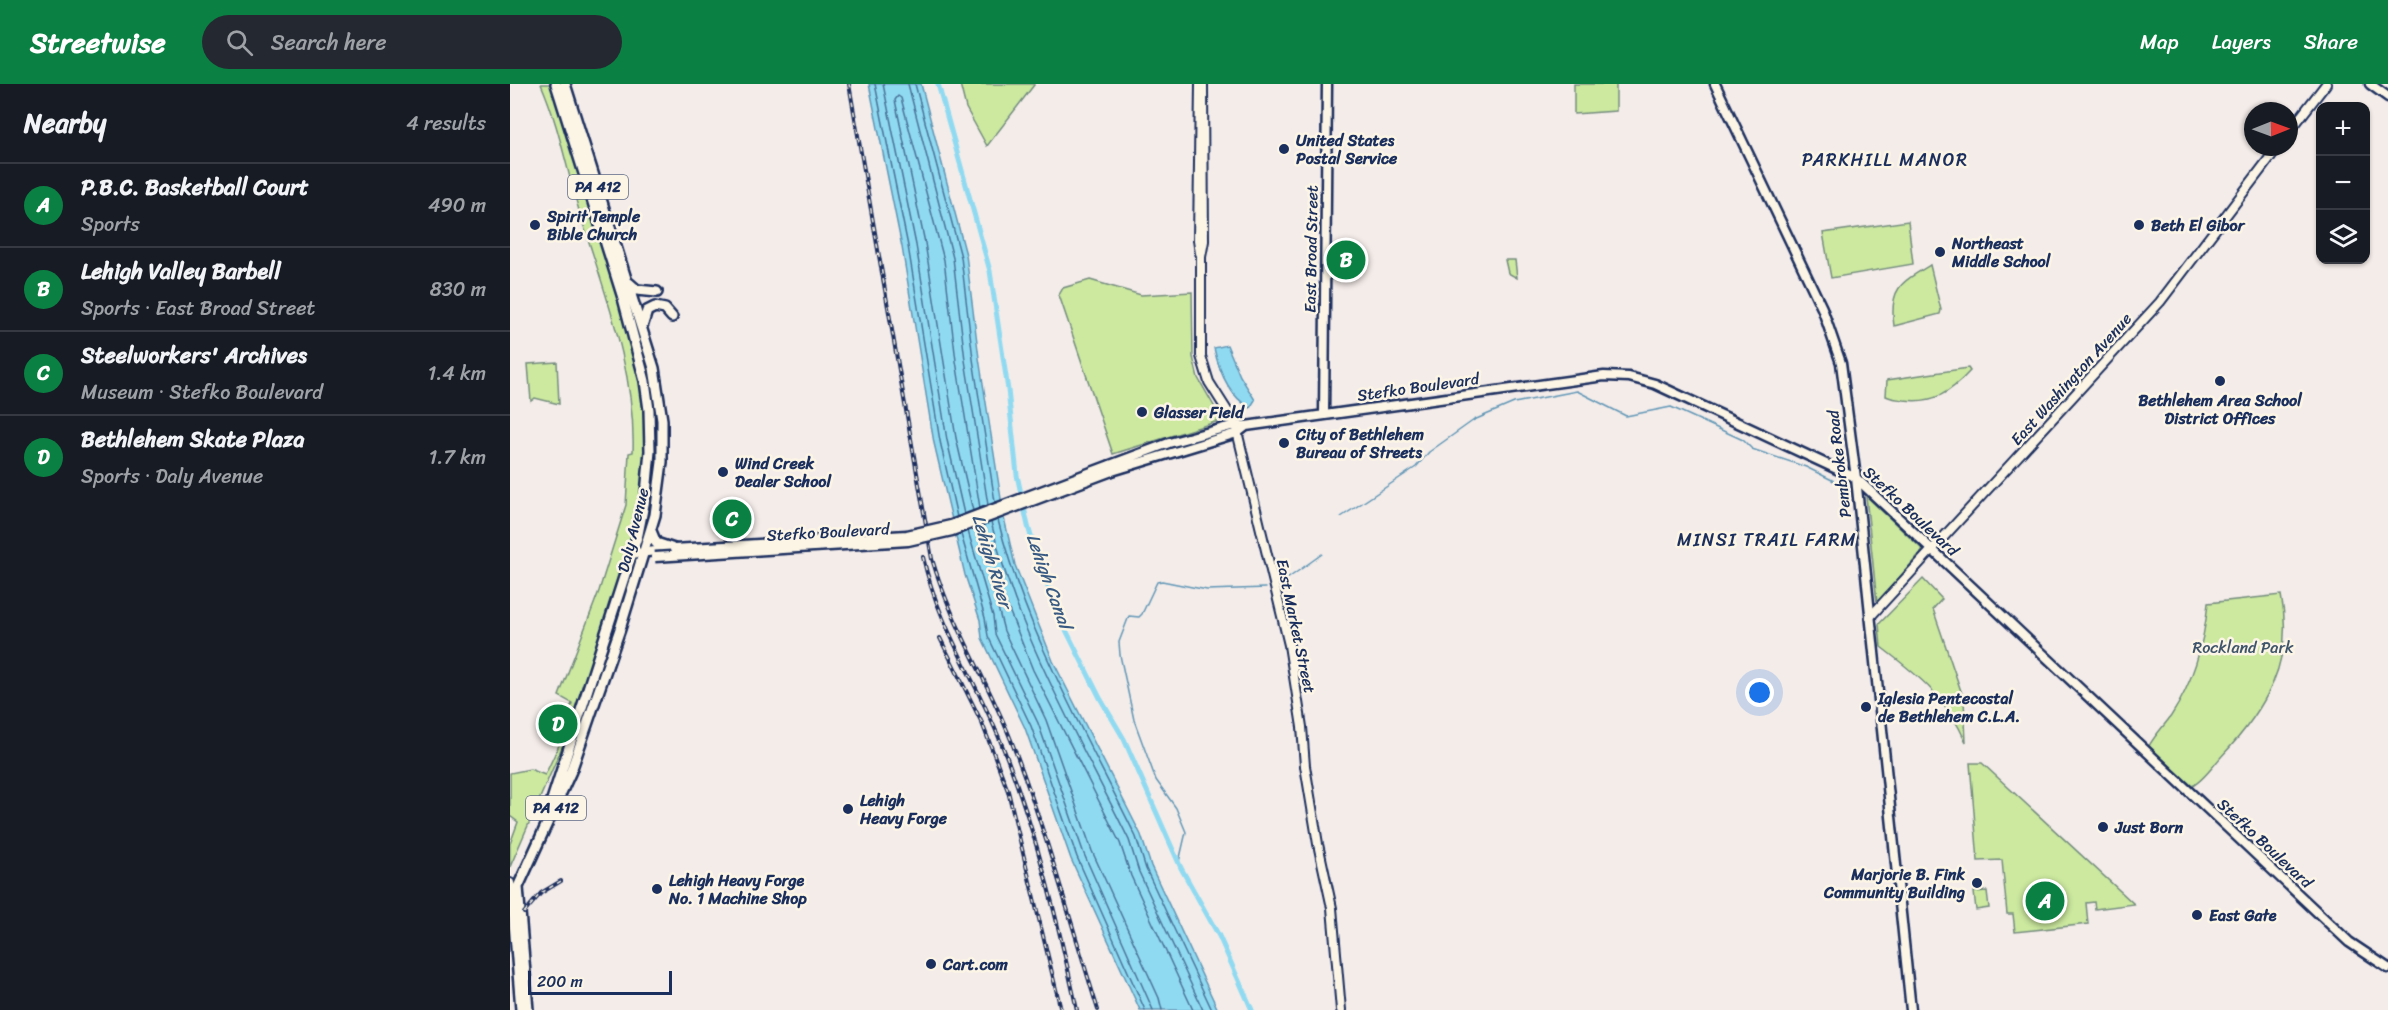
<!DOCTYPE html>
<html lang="en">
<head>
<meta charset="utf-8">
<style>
  body { margin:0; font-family:Sriracha,sans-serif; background:#242831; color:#f1f3f6 }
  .controls { position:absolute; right:18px; top:18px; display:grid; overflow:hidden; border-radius:12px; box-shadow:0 2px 4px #0004 }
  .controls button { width:54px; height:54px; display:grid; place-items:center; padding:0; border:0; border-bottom:2px solid #363941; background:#171b24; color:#f1f3f6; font:30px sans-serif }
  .compass { position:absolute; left:1734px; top:18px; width:54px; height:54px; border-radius:50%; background:#171b24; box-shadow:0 2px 4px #0004; rotate:89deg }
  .scale { position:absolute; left:18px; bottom:15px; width:144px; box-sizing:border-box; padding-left:6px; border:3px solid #1b2f5e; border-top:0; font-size:16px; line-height:21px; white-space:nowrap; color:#1b2f5e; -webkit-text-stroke:4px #fcf5e5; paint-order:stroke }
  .you { position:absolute; left:1250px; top:609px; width:21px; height:21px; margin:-15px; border:4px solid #fff; border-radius:50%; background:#1a73e8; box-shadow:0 0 0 9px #1a73e833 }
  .badge { display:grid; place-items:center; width:39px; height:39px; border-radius:50%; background:#0b8043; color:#fff; font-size:20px; font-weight:700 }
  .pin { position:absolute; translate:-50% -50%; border:3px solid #fff; box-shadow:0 2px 6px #0006 }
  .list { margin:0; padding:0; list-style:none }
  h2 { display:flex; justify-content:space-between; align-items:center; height:78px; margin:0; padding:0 24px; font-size:26px }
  h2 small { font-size:20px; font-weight:400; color:#9ea1a6 }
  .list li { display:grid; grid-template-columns:39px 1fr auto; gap:18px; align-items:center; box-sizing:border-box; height:84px; padding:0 24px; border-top:2px solid #363941 }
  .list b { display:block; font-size:22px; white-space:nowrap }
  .list p { margin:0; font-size:20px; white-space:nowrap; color:#9ea1a6 }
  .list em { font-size:20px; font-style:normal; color:#9ea1a6 }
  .icon { flex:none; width:33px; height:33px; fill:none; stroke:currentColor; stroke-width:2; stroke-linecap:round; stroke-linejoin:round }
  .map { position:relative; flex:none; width:1878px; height:926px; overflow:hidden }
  header { display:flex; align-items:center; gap:36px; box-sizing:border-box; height:84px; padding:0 30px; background:#0b8043; color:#fff }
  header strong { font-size:28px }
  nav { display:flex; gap:33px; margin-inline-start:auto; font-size:21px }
  .search { width:420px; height:54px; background:#242831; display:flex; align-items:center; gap:15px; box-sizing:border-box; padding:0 21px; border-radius:33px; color:#9ea1a6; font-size:22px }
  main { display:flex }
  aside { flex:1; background:#171b24 }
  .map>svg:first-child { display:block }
  .green { fill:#cce99f; stroke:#748c7e; stroke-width:1.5 }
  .water { fill:#90daf1; stroke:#6196b6; stroke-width:1.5 }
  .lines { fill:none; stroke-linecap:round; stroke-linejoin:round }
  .shore { stroke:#4a7399; stroke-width:1.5 }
  .stream { stroke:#6196b6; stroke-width:1.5 }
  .canal { stroke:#90daf1; stroke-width:5 }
  .secondary-casing { stroke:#1b2f5e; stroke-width:12 }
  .primary-casing { stroke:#1b2f5e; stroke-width:13 }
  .highway-casing { stroke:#1b2f5e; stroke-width:14 }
  .secondary { stroke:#fcf5e5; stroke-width:8 }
  .primary { stroke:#fcf5e5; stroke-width:8 }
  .highway { stroke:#fcf5e5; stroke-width:9 }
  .rail-casing { stroke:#1b2f5e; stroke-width:4 }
  .rail { stroke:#fcf5e5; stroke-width:1.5; stroke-dasharray:4.5; stroke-linecap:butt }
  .primary-bridge-casing { stroke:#1b2f5e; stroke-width:13; stroke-linecap:butt }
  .primary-bridge { stroke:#fcf5e5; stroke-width:8 }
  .poi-dot { fill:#1b2f5e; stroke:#fcf5e5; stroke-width:2 }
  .labels { text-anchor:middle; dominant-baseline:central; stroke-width:5; stroke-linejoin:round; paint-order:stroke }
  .shield { fill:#fcf5e5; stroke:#5e6a86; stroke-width:1.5 }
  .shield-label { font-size:15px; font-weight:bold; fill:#1b2f5e }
  .poi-label { font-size:16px; font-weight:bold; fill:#1b2f5e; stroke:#fcf5e5; text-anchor:start }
  .street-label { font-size:16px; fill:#1b2f5e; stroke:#fcf5e5 }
  .park-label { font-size:16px; fill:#3e546b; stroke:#fcf5e5 }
  .neighbourhood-label { font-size:18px; letter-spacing:1.5px; fill:#1b2f5e; stroke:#fcf5e5 }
  .water-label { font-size:18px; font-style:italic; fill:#385a83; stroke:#fcf5e5 }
</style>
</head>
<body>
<header>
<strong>Streetwise</strong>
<div class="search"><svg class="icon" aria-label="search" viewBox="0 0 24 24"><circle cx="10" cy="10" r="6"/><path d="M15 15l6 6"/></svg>Search here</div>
<nav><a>Map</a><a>Layers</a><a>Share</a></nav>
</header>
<main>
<aside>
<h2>Nearby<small>4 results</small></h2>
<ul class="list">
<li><span class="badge">A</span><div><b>P.B.C. Basketball Court</b><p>Sports</p></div><em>490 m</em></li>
<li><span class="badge">B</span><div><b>Lehigh Valley Barbell</b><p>Sports · East Broad Street</p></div><em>830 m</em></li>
<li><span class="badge">C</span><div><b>Steelworkers' Archives</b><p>Museum · Stefko Boulevard</p></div><em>1.4 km</em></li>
<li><span class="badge">D</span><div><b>Bethlehem Skate Plaza</b><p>Sports · Daly Avenue</p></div><em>1.7 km</em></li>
</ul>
</aside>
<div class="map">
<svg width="1878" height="926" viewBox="0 0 1878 926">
  <rect width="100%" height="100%" fill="#f4ece9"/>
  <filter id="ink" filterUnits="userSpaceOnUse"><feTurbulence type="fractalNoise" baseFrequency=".0167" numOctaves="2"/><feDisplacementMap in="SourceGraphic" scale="12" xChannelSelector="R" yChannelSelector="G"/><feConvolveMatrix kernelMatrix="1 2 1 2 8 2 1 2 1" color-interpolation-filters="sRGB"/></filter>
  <g filter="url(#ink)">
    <!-- green -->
    <path class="green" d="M31,0H43L120,247L133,299L138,344L135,396L125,453L60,652L56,654L0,783V760L8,738L0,732V689L20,685L35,691L50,659L62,619L49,612L89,507L116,421L119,369L123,368C126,284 92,203 68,123C56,82 48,39 31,0Z
      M450,0H524V1L477,62L456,24Z
      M1064,0H1106V27L1064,30Z
      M1398,137L1403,180L1321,194L1313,149Z
      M995,176H1005L1007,194L998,189Z
      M1420,181L1431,226L1430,230L1384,242C1379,205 1390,199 1420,181Z
      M580,196L631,211L682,208L683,273L688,294L712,336L603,370L549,211L553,204Z
      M47,278L49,320L25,314L21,317L18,280Z
      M1458,284L1460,287C1441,308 1424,320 1394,316C1388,315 1382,315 1376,312L1377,296Z
      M1356,412L1413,466L1367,519Z
      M1413,495L1432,515L1423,525L1454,616L1456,658C1436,613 1409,592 1371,563L1369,540Z
      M1771,511C1785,577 1755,626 1711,673C1703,682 1692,698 1682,702L1639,662C1645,651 1654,642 1661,632C1684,597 1694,560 1698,519Z
      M1460,679H1472L1624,820L1585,825L1584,818L1576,819L1578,840L1505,848L1503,830H1497L1492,776L1468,777Z
      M1477,807L1479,824L1466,826L1464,808Z"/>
    <!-- water -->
    <path class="water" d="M359,0H411L456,171L469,274L494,434L505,481L543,577L631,751L641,782L708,926H630L561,775L515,644L472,554L470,536L455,491L424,359L392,163Z
      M717,261L730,292L745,316L740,324C718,311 709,287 704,264Z"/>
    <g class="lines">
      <!-- shore -->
      <path class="shore" d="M365,0L398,162L430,357L447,433
        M373,0L406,161L437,356L454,430
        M398,0L443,174L455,276L478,421
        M405,0L451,173L463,275L485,418
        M463,427L446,354L415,159L385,16L388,12L391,14L434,176L446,277L470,424
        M488,436C516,549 575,649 626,753L636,785L702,926
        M481,438C508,552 568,652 619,756L629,788L693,926
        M458,447L483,532L485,550L528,639L574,770L643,926
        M451,450L475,534L478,552L521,642L567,773L635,926
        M652,926L649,914L582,767L536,636L494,547L480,493L481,490L485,491L523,586L610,759L621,792L683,926"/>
      <!-- stream -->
      <path class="stream" d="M831,433L906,383L919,368L964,336L1004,319L1067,307L1116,332L1161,323L1233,356L1242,365L1296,383L1324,397
        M770,500L812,470
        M669,778L676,748L666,724L646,696L624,636L610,571L609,558L619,532L629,533L632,530L647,498L652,497L697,506L756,504"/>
      <!-- canal -->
      <path class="canal" d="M428,0L480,187L498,306L507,391L518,442L529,480L556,546L590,614L614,655L671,784L709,852L742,926"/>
      <!-- secondary casing -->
      <g class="secondary-casing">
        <path id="secondary" d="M693,0L694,157L691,173V272L699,298L725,339L779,561L792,643L795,682L808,760L822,824L831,926
          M1779,48L1816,0
          M690,169L688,156L690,0
          M1360,533L1650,218L1768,63
          M0,799L3,815"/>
      </g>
      <!-- primary casing -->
      <g class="primary-casing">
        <path id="primary" d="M1205,0L1312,224L1331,279L1346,394L1401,926
          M1860,0L1878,13
          M814,331L817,0
          M600,381L659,359L725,341L736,342L1094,292L1119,293L1145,300L1346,394L1839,858L1878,884
          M602,387L727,349L736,342
          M121,470L162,465"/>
      </g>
      <!-- highway casing -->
      <g class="highway-casing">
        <path id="highway" d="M119,199L127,206L147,208
          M133,240L137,227L145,223L155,225L162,233
          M141,447L146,459L164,465
          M42,716L128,450L136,410L140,367L139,326L135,297L113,214L46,0
          M2,812L11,926
          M18,926L8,803L61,687L110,545L145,431L152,378V336L144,284L55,0"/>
      </g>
      <!-- secondary -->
      <use href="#secondary" class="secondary"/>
      <!-- primary -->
      <use href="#primary" class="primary"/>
      <!-- highway -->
      <use href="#highway" class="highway"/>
      <!-- rail casing -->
      <g class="rail-casing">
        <path id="rail" d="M339,0L422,475C441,539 476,594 501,656C535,744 560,836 588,926
          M413,473C428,542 469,601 494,666C527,750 548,839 567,926
          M430,554L472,639L498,707L551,926
          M14,829L31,809L51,797"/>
      </g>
      <!-- rail -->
      <use href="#rail" class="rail"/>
      <!-- primary-bridge casing -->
      <g class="primary-bridge-casing">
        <path id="primary-bridge" d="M164,465L397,451L441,441L600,381
          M145,473L398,457L442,447L602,387"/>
      </g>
      <!-- primary-bridge -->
      <use href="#primary-bridge" class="primary-bridge"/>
    </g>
  </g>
  <!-- markers -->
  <g class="poi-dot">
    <circle cx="774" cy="65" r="6"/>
    <circle cx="25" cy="141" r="6"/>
    <circle cx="1629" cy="141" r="6"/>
    <circle cx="1430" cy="168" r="6"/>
    <circle cx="1710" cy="297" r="6"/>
    <circle cx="632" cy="328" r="6"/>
    <circle cx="774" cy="359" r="6"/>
    <circle cx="213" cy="388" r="6"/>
    <circle cx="1356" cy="623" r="6"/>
    <circle cx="338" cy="725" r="6"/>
    <circle cx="1593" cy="743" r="6"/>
    <circle cx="1467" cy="799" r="6"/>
    <circle cx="147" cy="805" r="6"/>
    <circle cx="1687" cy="831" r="6"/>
    <circle cx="421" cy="880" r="6"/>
  </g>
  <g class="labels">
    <!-- shield labels -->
    <g class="shield">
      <rect x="58" y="91" width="60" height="24" rx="4.5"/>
      <rect x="16" y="712" width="60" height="24" rx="4.5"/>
    </g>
    <g class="shield-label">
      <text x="88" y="103">PA 412</text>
      <text x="46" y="724">PA 412</text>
    </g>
    <!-- poi labels -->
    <g class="poi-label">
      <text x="786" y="56">United States<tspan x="786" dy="18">Postal Service</tspan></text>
      <text x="37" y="132">Spirit Temple<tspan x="37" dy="18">Bible Church</tspan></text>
      <text x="1641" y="141">Beth El Gibor</text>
      <text x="1442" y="159">Northeast<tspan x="1442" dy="18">Middle School</tspan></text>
      <text x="1710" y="316" text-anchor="middle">Bethlehem Area School<tspan x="1710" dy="18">District Offices</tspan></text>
      <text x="644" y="328">Glasser Field</text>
      <text x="786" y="350">City of Bethlehem<tspan x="786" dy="18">Bureau of Streets</tspan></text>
      <text x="225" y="379">Wind Creek<tspan x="225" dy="18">Dealer School</tspan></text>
      <text x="1368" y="614">Iglesia Pentecostal<tspan x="1368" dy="18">de Bethlehem C.L.A.</tspan></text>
      <text x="350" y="716">Lehigh<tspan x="350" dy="18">Heavy Forge</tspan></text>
      <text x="1605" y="743">Just Born</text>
      <text x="1455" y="790" text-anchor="end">Marjorie B. Fink<tspan x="1455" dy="18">Community Building</tspan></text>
      <text x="159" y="796">Lehigh Heavy Forge<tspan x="159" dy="18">No. 1 Machine Shop</tspan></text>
      <text x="1699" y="831">East Gate</text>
      <text x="433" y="880">Cart.com</text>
    </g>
    <!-- street labels -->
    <g class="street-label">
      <text transform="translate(801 165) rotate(-89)">East Broad Street</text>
      <text transform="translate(1561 295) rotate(-48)">East Washington Avenue</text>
      <text transform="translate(908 303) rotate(-8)">Stefko Boulevard</text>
      <text transform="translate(1329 380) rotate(-97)">Pembroke Road</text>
      <text transform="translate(1401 427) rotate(43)">Stefko Boulevard</text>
      <text transform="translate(123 446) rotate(-76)">Daly Avenue</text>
      <text transform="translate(318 448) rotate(-3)">Stefko Boulevard</text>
      <text transform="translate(786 542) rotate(78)">East Market Street</text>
      <text transform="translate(1755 759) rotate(43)">Stefko Boulevard</text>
    </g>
    <!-- park labels -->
    <g class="park-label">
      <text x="1733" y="563">Rockland Park</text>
    </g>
    <!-- neighbourhood labels -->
    <g class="neighbourhood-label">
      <text x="1375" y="76">PARKHILL MANOR</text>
      <text x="1257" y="456">MINSI TRAIL FARM</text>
    </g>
    <!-- water labels -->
    <g class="water-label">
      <text transform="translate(482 477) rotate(73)">Lehigh River</text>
      <text transform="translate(539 497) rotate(70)">Lehigh Canal</text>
    </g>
  </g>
</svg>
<div class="controls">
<button>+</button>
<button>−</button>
<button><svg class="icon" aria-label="layers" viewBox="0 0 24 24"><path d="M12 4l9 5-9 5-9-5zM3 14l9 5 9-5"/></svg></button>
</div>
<svg class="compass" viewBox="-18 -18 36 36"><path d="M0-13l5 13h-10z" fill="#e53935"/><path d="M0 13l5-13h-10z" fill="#9ea1a6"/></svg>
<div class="scale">200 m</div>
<div class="you"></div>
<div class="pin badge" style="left:1535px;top:817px">A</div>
<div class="pin badge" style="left:836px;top:176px">B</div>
<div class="pin badge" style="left:222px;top:435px">C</div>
<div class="pin badge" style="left:48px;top:640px">D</div>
</div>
</main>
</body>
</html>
